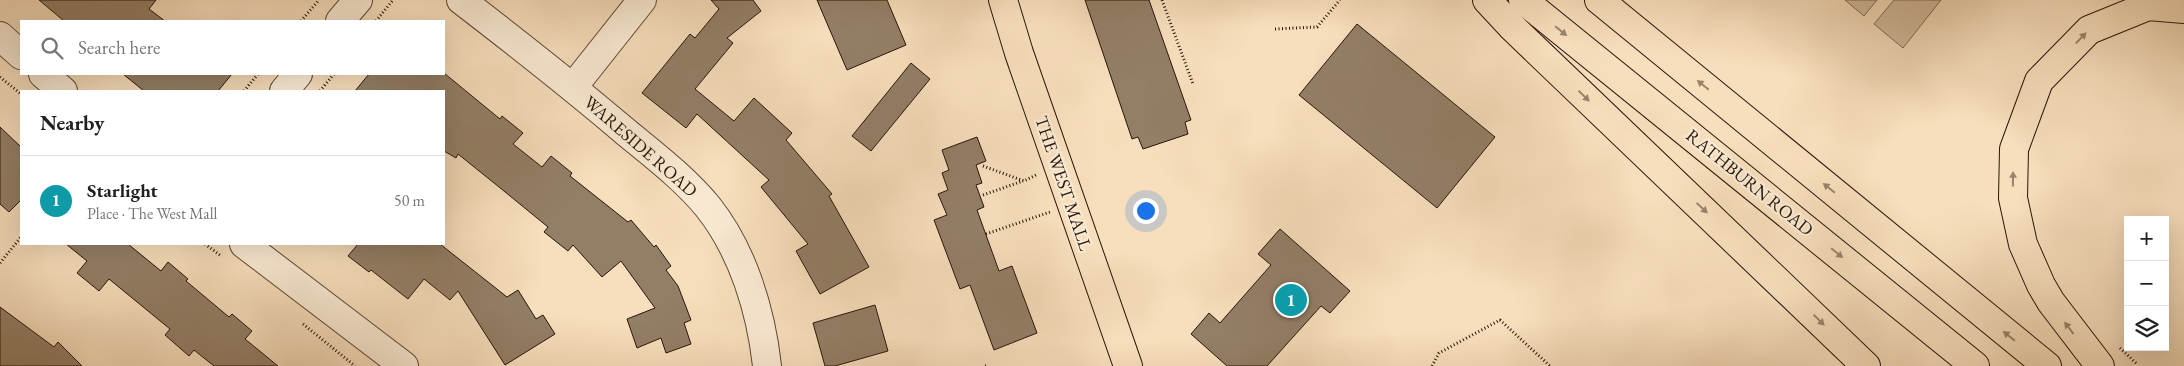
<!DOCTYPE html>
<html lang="en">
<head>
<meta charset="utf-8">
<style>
  body { margin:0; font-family:"EB Garamond",serif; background:#f6f6f6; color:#202124 }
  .controls { position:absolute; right:15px; bottom:15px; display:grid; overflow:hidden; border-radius:0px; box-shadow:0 5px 20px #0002 }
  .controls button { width:45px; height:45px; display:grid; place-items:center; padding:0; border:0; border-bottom:1px solid #e0e0e0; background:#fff; color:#202124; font:25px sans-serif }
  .you { position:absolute; left:1145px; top:210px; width:18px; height:18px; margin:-12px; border:4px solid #fff; border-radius:50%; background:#1a73e8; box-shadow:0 0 0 8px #1a73e833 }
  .badge { display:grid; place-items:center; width:32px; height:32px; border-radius:50%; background:#ea580c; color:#fff; font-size:16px; font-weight:700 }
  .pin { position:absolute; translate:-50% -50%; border:2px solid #fff; box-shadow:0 1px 5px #0006 }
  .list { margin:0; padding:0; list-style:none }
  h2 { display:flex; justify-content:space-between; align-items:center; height:65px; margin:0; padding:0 20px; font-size:21px }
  h2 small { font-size:16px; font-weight:400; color:#757577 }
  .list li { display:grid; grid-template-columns:32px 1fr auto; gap:15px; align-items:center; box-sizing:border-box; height:90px; padding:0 20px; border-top:1px solid #e0e0e0 }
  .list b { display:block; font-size:19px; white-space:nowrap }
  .list p { margin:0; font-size:16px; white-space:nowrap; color:#757577 }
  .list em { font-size:16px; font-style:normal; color:#757577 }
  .icon { flex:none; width:28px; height:28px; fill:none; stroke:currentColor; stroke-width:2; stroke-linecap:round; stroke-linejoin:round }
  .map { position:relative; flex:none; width:2184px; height:366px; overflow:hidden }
  .search { position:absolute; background:#fff; box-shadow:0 5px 20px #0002; left:20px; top:20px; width:425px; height:55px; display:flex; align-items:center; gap:12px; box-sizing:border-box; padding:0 18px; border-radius:0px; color:#757577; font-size:19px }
  .panel { position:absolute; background:#fff; box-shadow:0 5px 20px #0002; left:20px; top:90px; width:425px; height:155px; border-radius:0px }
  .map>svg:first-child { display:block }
  .green { fill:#d4bc9e; stroke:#7e6954 }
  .building { fill:#937e66; stroke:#271609 }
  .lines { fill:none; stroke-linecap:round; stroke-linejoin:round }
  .minor-casing { stroke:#5b4836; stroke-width:30 }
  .major-casing { stroke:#271609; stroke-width:30 }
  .highway-casing { stroke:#271609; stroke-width:30 }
  .path { stroke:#271609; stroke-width:3; stroke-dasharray:1 2.5; stroke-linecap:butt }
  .minor { stroke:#faead3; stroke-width:28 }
  .major { stroke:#f7debc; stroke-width:28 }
  .highway { stroke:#f7debc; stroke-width:28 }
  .oneway { fill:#99846b }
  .labels { text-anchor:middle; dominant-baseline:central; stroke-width:4.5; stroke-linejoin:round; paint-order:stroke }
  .street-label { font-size:18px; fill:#271609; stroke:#faead3 }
</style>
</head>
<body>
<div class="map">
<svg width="2184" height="366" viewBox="0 0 2184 366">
  <rect width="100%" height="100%" fill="#f7debc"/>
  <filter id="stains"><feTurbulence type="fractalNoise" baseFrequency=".004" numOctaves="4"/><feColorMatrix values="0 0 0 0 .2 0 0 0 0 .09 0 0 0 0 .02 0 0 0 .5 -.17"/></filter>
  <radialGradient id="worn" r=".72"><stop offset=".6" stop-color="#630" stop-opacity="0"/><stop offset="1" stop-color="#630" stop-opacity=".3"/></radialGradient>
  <!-- green -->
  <path class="green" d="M1845,0H1877L1864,16Z
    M1894,0H1941L1903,48L1874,24Z"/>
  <!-- building -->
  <path class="building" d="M39,0H156L149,9L165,21H64Z
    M711,0H753L761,11L727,38L733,43L695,89L734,121L754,98L792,133L786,140L832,194L829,196L869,267L820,294L796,251L808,244L761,187L769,180L697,114L686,128L642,93L690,34L695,38L719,9Z
    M817,0H887L906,45L847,70Z
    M1085,0H1149L1191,120L1185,122L1188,134L1143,149L1138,137L1132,139Z
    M1357,24L1495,137L1437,208L1299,95Z
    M911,63L930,79L871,151L852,136Z
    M444,73L500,119L502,116L523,133L513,144L542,167L551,156L572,173L570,176L628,222L631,220L654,247L656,245L671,266L666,270L678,286L691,320L684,323L691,344L666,353L661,338L637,348L627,319L655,308L621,261L602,277L573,245L568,251L544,232L548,227L499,187L458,154L456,158L444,151V91H355L369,74Z
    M123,74H232L218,91H144Z
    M0,127L21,147V200L9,212L0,204Z
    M977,137L986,161L976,165L982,183L976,185L984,207L977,210L999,271L1012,266L1037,333L994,350L970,285L960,289L934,220L947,215L938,194L948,190L942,173L949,170L942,150Z
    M1280,229L1350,291L1330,313L1321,306L1267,366H1227L1191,334L1209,313L1220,323L1271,265L1258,254Z
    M66,244H128L161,271L168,262L188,279L186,281L229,317L232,314L252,331L245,339L278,366H214L194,350L189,356L165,335L170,329L109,279L99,291L77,273L87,261Z
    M358,244H440L507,297L518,290L536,319L543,315L555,334L505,365L458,291L450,300L424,279L408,299L371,270L369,272L348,256Z
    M875,305L888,351L835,366H825L813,323Z
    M0,307L54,347L58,342L82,366H0Z"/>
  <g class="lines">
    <!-- minor casing -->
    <g class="minor-casing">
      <path id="minor" d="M461,0C517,43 573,87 627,133C655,156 685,179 708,207C743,251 761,311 767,366
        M340,21L358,0
        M0,36L21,55
        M43,74L63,91
        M573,87L642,0
        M284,91L298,74
        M244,244L404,366"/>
    </g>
    <!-- major casing -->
    <g class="major-casing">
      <path id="major" d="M1003,0L1019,53L1128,366
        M1523,0L1975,366
        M1599,0L2047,366"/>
    </g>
    <!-- highway casing -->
    <g class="highway-casing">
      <path id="highway" d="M1487,0L1513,28L1866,366
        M2100,366L2051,302L2041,285L2023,244L2013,198L2014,149L2039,81L2089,30L2148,6L2184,9"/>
    </g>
    <!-- path -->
    <path class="path" d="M1162,0L1193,84
      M301,21L319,0
      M376,21L393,0
      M1275,29L1317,27L1340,0
      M0,77L21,94
      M244,91L258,74
      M320,91L334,74
      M983,166L1024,181L1036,175
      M983,195L1023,181
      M986,234L1050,212
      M205,244L221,256
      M0,263L21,237
      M303,324L355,366
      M2120,348L2137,364
      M985,366H986
      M1432,366L1439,353L1500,320L1550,366"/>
    <!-- minor -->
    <use href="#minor" class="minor"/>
    <!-- major -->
    <use href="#major" class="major"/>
    <!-- highway -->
    <use href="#highway" class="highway"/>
  </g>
  <!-- one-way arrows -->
  <defs><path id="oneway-solid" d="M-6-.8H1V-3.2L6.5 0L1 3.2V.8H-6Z" transform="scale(1.25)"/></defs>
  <g class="oneway">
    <use href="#oneway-solid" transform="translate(1561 31) rotate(39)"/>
    <use href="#oneway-solid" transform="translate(2081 38) rotate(-46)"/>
    <use href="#oneway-solid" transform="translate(1703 85) rotate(-141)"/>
    <use href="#oneway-solid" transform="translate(1584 96) rotate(44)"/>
    <use href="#oneway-solid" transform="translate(2013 179) rotate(-89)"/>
    <use href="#oneway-solid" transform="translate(1829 188) rotate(-141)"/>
    <use href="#oneway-solid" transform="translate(1702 208) rotate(43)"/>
    <use href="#oneway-solid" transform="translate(1837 253) rotate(39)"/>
    <use href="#oneway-solid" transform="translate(1819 320) rotate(44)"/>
    <use href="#oneway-solid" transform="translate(2069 328) rotate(-127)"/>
    <use href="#oneway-solid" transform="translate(2009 336) rotate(-141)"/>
  </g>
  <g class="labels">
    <!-- street labels -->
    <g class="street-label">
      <text transform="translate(641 146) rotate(41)">WARESIDE ROAD</text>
      <text transform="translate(1750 182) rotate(39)">RATHBURN ROAD</text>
      <text transform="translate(1064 183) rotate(71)">THE WEST MALL</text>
    </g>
  </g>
  <rect width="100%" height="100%" filter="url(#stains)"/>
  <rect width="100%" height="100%" fill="url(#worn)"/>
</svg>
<div class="controls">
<button>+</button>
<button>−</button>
<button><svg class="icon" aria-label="layers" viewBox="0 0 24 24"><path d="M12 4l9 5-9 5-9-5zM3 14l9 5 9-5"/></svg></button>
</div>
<div class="you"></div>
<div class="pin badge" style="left:1291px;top:300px;background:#0f9aa8">1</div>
<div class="search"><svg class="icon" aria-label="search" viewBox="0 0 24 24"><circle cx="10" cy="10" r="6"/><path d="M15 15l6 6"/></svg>Search here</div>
<section class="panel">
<h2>Nearby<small></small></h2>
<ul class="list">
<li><span class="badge" style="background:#0f9aa8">1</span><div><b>Starlight</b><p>Place · The West Mall</p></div><em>50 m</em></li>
</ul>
</section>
</div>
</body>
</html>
